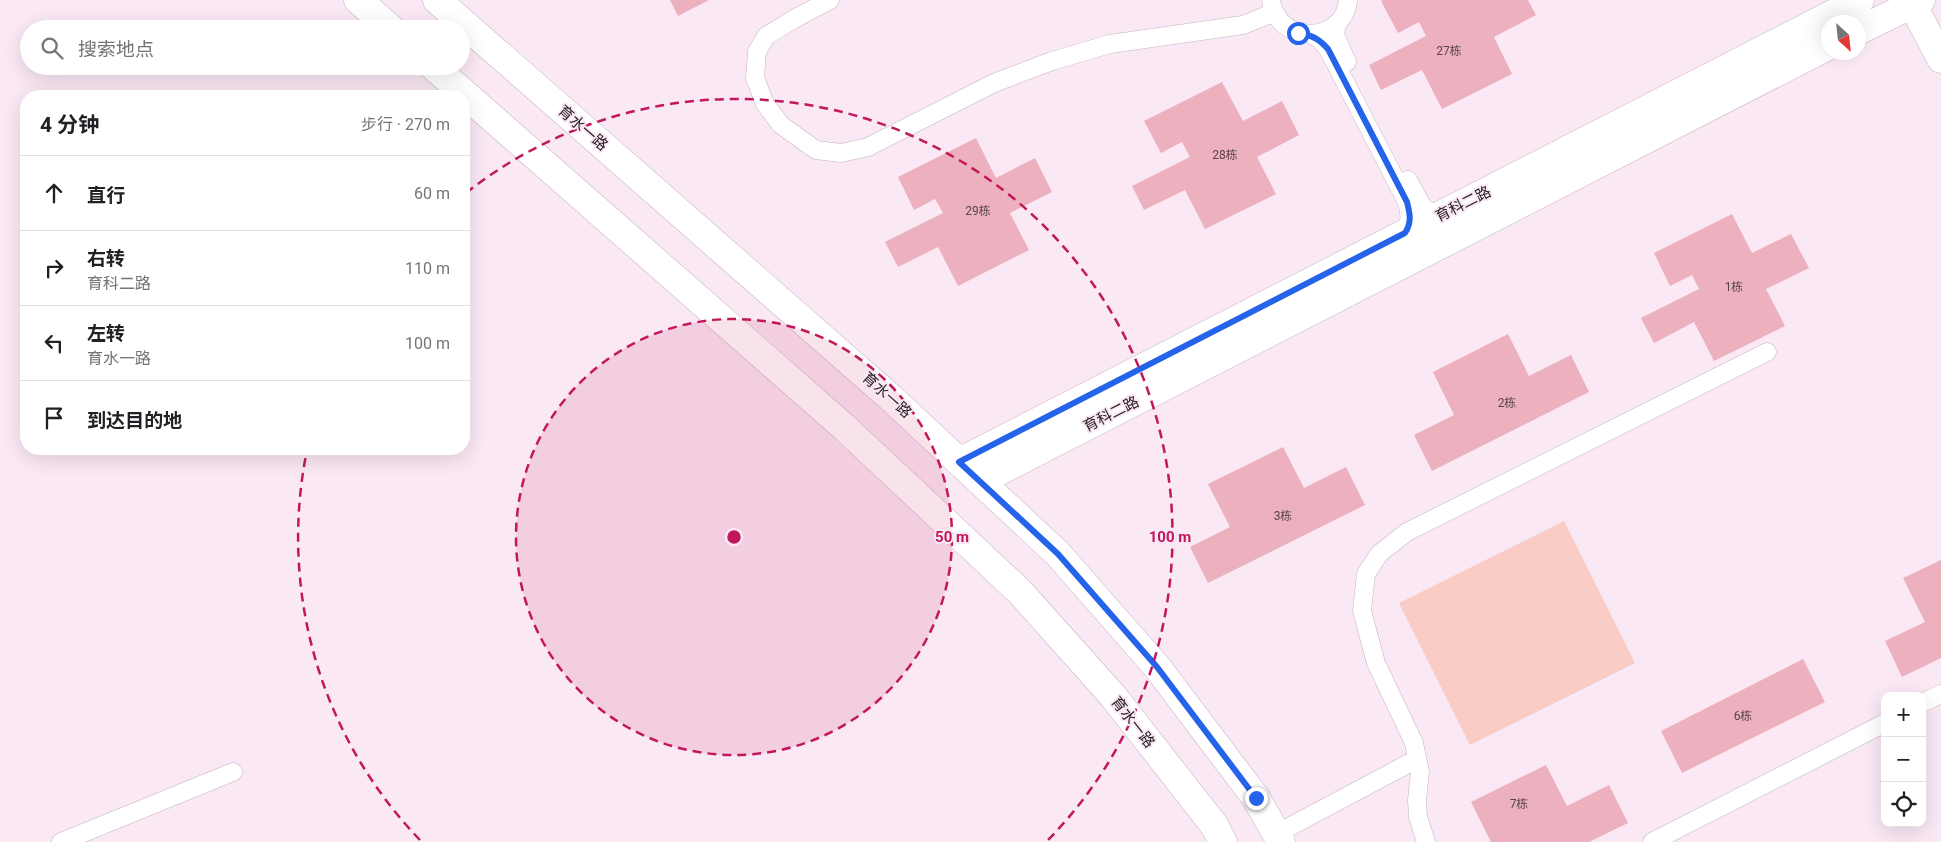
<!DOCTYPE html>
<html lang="zh">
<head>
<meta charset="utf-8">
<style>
  body { margin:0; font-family:Roboto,"Noto Sans SC",sans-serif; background:#f2f2f2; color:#202124 }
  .controls { position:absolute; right:15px; bottom:15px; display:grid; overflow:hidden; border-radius:10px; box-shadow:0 5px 20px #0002 }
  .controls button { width:45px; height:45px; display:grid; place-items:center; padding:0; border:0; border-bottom:1px solid #e0e0e0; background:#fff; color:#202124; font:25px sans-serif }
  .compass { position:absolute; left:1821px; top:15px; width:45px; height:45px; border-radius:50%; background:#fff; box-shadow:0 5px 20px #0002; rotate:153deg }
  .stop { position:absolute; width:15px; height:15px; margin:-11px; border:4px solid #2563eb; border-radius:50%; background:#fff }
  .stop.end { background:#2563eb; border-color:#fff; box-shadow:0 1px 5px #0008 }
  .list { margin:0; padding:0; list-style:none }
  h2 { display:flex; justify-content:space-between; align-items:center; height:65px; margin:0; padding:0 20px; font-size:21px }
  h2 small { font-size:16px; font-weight:400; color:#757577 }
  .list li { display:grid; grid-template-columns:32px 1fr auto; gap:15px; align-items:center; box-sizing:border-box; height:75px; padding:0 20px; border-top:1px solid #e0e0e0 }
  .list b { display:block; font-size:19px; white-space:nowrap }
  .list p { margin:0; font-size:16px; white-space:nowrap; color:#757577 }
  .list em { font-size:16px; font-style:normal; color:#757577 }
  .icon { flex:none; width:28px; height:28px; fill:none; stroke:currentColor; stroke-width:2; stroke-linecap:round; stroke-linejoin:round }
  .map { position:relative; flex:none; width:1941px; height:842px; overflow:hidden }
  .search { position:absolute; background:#fff; box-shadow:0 5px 20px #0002; left:20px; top:20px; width:450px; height:55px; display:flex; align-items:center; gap:12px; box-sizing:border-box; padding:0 18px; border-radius:28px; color:#757577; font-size:19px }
  .panel { position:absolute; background:#fff; box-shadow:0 5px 20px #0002; left:20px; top:90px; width:450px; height:365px; border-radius:20px }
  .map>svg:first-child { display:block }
  .green { fill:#f9cdc6 }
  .building { fill:#edb0be }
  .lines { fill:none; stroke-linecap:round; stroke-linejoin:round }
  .lane-casing { stroke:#c4b3bf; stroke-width:19 }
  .street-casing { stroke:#c4b3bf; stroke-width:29 }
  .secondary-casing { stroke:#c4b3bf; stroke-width:29 }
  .lane { stroke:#fff; stroke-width:18 }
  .street { stroke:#fff; stroke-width:28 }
  .secondary { stroke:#fff; stroke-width:28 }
  .route { stroke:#2563eb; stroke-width:6 }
  .ring { fill:none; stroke:#c2185b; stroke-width:2.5; stroke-dasharray:9 6 }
  .labels { text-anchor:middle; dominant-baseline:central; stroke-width:4; stroke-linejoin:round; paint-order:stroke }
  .number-label { font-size:12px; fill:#58444b }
  .street-label { font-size:15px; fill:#272025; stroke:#fae8f4 }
  .centre { fill:#c2185b; stroke:#fae8f4; stroke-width:2.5 }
  .ring-label { font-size:15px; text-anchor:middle; font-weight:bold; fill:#c2185b; stroke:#fae8f4; stroke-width:4; stroke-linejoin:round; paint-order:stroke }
</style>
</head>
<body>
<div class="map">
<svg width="1941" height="842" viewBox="0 0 1941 842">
  <rect width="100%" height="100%" fill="#fae8f4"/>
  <!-- green -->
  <path class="green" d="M1564,521L1635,663L1470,745L1399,603Z"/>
  <!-- building -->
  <path class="building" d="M670,0H709L678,16Z
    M1383,0H1528L1536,15L1494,37L1512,74L1442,109L1422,70L1381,90L1369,65L1426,36L1419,22L1398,33L1381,1Z
    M1222,82L1243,121L1282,101L1299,135L1257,157L1276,194L1205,229L1185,190L1144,210L1132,186L1190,157L1182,142L1161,153L1144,121Z
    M976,138L996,178L1035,158L1052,192L1010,213L1029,250L958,286L938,247L898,267L885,242L943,213L935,199L914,210L898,177Z
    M1732,214L1752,253L1791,234L1809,268L1766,289L1785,326L1714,361L1694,322L1654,343L1641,318L1699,289L1692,275L1670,286L1654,253Z
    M1508,334L1529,376L1571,355L1589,392L1432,471L1414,435L1454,415L1433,372Z
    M1283,447L1304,488L1346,467L1365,505L1208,583L1190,547L1230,527L1208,484Z
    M1941,560V658L1902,677L1885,641L1925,622L1903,578Z
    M1803,659L1825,702L1682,773L1661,731Z
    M1546,765L1567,806L1609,785L1628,823L1589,842H1491L1471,802Z"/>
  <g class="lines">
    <!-- lane casing -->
    <g class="lane-casing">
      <path id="lane" d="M830,0L794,19L766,36L757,52L755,78L765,104L781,125L816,150L841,153L868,147L994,83L1052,61L1110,44L1243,25L1275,12
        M1271,0C1277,45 1344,45 1348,0
        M1337,23L1335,35L1347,62
        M1310,34L1319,39L1328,49L1407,202C1410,214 1411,222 1405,233
        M1408,180L1424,209L1439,216
        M1922,703L1941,694
        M1276,834L1417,759
        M61,842L233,772
        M1426,842L1418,817L1417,800L1420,772L1414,743L1376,663L1362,611L1366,574L1379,554L1407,532L1767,352
        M1652,842L1885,723"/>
    </g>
    <!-- street casing -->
    <g class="street-casing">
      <path id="street" d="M1858,31L1921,0
        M959,462L1860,0
        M980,481L1828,46"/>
    </g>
    <!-- secondary casing -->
    <g class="secondary-casing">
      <path id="secondary" d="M358,0L391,29
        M437,0L891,398L1058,554L1157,667L1256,798L1281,842
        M1910,0L1941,59
        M433,66L844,427L1020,592L1113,696L1214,825L1223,842"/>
    </g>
    <!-- lane -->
    <use href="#lane" class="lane"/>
    <!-- street -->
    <use href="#street" class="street"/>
    <!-- secondary -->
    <use href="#secondary" class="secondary"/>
  </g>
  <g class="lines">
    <!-- route -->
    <path class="route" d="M1256,798L1157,667L1058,554L959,462L1405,233C1412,222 1410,214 1407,202L1328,49C1319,39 1312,35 1298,33"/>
  </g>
  <!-- distance rings -->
  <circle cx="734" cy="537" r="218" fill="#c2185b" fill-opacity=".12"/>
  <g class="ring">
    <circle cx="734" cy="537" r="218"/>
    <path d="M420 840A436 436 0 0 1 307 450M466 193A436 436 0 0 1 1048 840"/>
  </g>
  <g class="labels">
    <!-- number labels -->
    <g class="number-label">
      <text x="1449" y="51">27栋</text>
      <text x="1225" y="155">28栋</text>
      <text x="978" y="211">29栋</text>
      <text x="1734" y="287">1栋</text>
      <text x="1507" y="403">2栋</text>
      <text x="1283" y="516">3栋</text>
      <text x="1743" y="716">6栋</text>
      <text x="1519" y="804">7栋</text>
    </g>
    <!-- street labels -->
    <g class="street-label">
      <text transform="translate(583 128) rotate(41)">育水一路</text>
      <text transform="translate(1463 204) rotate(-27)">育科二路</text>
      <text transform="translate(887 395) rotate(42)">育水一路</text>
      <text transform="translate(1111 414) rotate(-27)">育科二路</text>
      <text transform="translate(1133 722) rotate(52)">育水一路</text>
    </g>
  </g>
  <circle cx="734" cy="537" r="8" class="centre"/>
  <g class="ring-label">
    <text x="952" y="542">50 m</text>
    <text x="1170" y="542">100 m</text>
  </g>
</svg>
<div class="controls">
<button>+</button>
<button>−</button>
<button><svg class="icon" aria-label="locate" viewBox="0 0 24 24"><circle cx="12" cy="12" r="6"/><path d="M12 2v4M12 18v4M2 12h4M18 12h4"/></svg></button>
</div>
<svg class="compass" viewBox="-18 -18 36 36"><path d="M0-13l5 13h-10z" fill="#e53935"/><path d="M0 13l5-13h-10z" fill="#757577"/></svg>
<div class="stop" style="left:1298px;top:33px"></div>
<div class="stop end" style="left:1256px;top:798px"></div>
<div class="search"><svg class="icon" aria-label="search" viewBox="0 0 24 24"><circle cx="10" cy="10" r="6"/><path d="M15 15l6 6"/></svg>搜索地点</div>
<section class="panel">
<h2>4 分钟<small>步行 · 270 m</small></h2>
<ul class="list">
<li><svg class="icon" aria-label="ahead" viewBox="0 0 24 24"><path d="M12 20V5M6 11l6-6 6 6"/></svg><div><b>直行</b></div><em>60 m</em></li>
<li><svg class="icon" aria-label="right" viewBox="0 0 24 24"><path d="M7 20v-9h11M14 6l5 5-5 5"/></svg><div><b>右转</b><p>育科二路</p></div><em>110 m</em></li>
<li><svg class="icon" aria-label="left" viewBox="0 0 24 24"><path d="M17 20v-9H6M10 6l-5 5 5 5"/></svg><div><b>左转</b><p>育水一路</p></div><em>100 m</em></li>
<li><svg class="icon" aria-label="arrive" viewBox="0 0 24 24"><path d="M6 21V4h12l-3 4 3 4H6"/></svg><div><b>到达目的地</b></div></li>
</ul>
</section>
</div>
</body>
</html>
